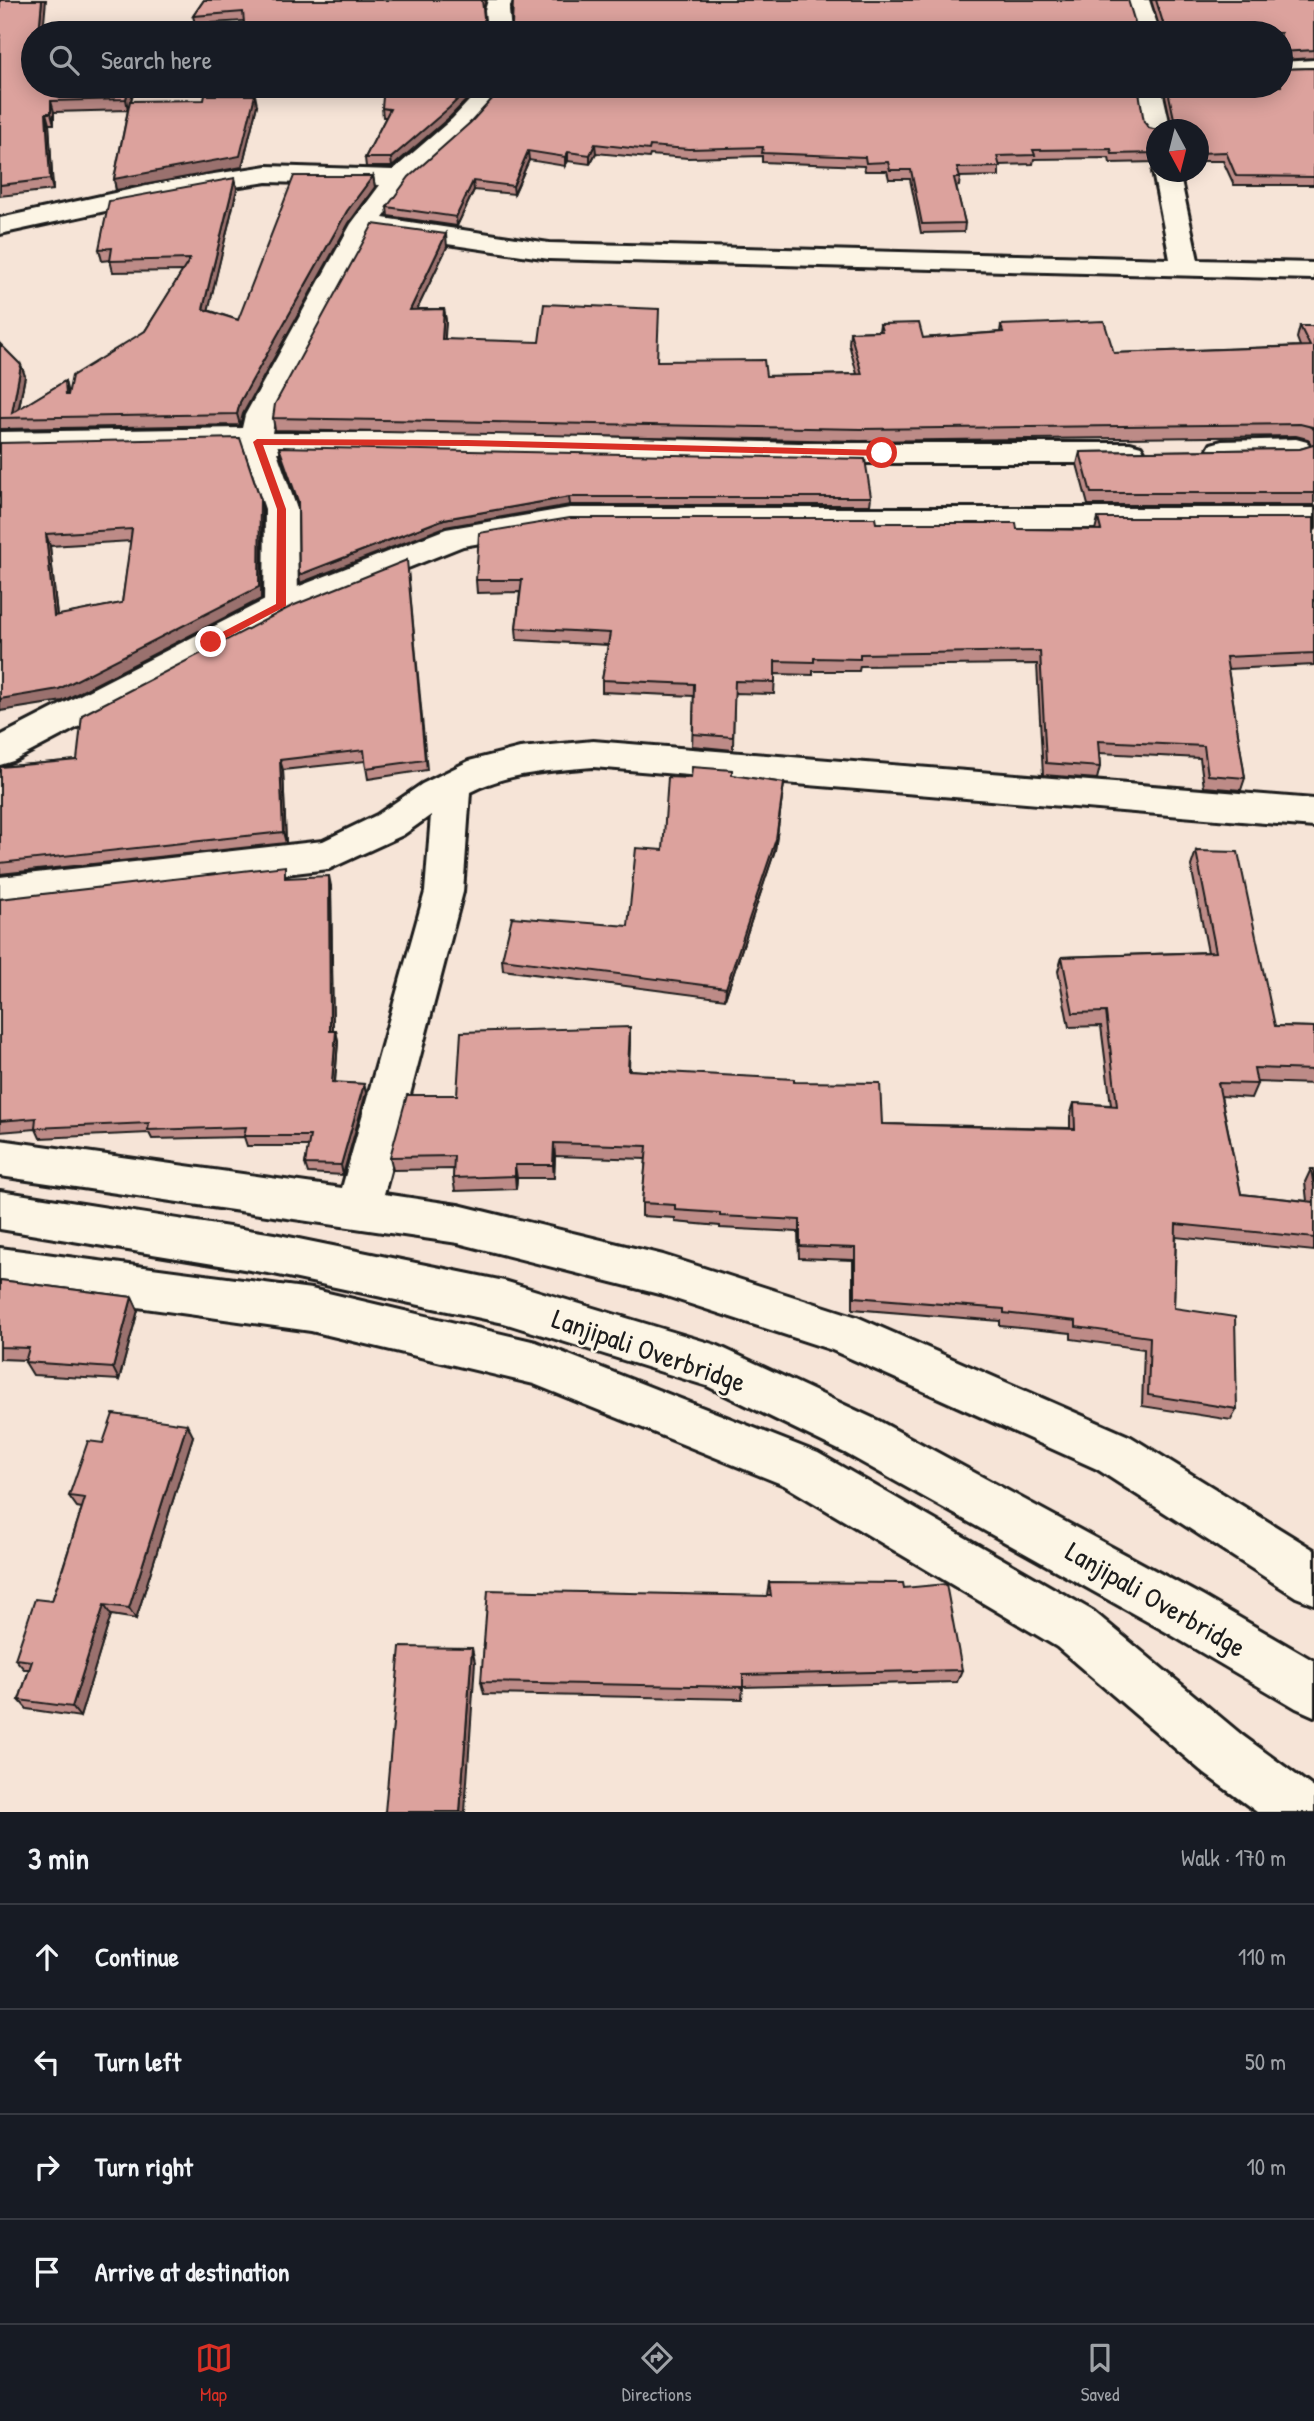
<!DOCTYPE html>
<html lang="en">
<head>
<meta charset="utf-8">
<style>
  body { margin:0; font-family:"Patrick Hand",sans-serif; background:#20242c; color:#f1f3f6 }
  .compass { position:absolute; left:1146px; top:119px; width:63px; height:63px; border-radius:50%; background:#171b24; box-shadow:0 4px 18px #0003; rotate:173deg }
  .stop { position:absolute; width:21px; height:21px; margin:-16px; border:5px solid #d93025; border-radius:50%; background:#fff }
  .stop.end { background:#d93025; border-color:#fff; box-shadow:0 2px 7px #0008 }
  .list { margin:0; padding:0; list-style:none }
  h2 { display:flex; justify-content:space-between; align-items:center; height:91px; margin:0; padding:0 28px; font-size:30px }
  h2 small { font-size:23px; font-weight:400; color:#9ea1a6 }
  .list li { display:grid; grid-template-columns:46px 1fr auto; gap:21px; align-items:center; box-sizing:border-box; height:105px; padding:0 28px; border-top:2px solid #363941 }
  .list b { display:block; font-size:26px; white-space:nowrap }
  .list em { font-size:23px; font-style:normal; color:#9ea1a6 }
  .icon { flex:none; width:38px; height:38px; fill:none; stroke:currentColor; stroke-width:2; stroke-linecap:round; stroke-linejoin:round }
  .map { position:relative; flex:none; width:1314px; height:1812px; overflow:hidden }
  .search { position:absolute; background:#171b24; box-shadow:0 4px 18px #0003; left:21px; right:21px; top:21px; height:77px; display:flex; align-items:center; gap:18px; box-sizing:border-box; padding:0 24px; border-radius:38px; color:#9ea1a6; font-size:26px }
  .sheet { height:511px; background:#171b24 }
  nav { display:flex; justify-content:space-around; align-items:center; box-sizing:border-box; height:98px; border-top:2px solid #363941; background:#171b24; font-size:19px; color:#9ea1a6 }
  nav a { display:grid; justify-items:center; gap:4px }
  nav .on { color:#d93025 }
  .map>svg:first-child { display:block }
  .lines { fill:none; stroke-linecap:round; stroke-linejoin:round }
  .street-casing { stroke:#1c1c1c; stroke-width:6 }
  .secondary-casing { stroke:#1c1c1c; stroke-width:6 }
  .street { fill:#fcf5e5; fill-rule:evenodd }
  .secondary { fill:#fcf5e5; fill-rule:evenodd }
  .wall { fill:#bd8b87; stroke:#1c1c1c; stroke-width:2; fill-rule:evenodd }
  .shaded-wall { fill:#9a716e; stroke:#1c1c1c; stroke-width:2 }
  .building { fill:#dca29d; stroke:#1c1c1c; stroke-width:2; fill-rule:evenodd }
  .route { fill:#d93025 }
  .labels { text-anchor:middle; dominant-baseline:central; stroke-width:5; stroke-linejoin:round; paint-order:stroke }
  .near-street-label { font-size:28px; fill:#1c1c1c; stroke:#fcf5e5 }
</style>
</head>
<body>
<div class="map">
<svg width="1314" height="1812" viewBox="0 0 1314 1812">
  <rect width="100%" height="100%" fill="#f6e4d7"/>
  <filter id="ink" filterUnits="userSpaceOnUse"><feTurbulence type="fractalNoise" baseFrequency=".0143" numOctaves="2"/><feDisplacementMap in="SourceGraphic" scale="14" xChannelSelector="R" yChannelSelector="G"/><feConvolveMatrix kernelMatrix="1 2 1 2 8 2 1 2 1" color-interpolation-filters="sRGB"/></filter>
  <g filter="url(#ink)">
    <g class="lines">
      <!-- street casing -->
      <g class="street-casing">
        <path id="street" d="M488,0H512L509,10L511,33H487L485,10Z
          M1125,0H1149L1160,33H1136Z
          M1314,60V74L1281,76V62Z
          M483,86H509L470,129L408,184L383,218L549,243L1170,259L1153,172L1156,167V172H1179L1198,260L1314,263V279L549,259L373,233L275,415L272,433H467L799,443H1130L1141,446L1145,453L1141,460L1130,463H799L467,453L277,452L297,509L298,606L293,614L281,617L269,614L264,606L265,509L244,447L0,452V432L242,428L245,415L351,224L380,185L267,182L174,196L0,234V218L174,180L267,166L393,170L452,119Z
          M1137,86H1161L1171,130H1156V137L1149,135L1145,130Z
          M1296,439L1307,442L1311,449L1307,456L1296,459L1222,461L1211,458L1207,451L1211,444L1222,441Z
          M593,741L1314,799V827L593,767C550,771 509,772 470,792L463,892L384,1194L458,1205L663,1255L857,1317L1131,1437L1314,1550V1604L1296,1597L1097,1469L832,1350L663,1295L458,1243L0,1176V1140L342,1188L425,892L431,815L403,835L329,869L0,907V877L323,841L377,815L422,784L469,761L520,748Z
          M0,1248L311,1289L536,1342L818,1453L1093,1611L1243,1736L1314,1788V1812H1257L1205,1774L1057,1647L784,1485L534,1384L311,1331L0,1288Z"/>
      </g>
      <!-- secondary casing -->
      <g class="secondary-casing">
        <path id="secondary" d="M570,508H1314V528H570L463,546L293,614L13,761L0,765V736L269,598L446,529Z
          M0,1191L274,1234L504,1281L716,1345L879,1421L1204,1597L1314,1661V1716L1296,1708L1168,1633L845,1453L707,1386L504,1323L274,1274L0,1229Z"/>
      </g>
      <!-- street -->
      <use href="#street" class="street"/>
      <!-- secondary -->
      <use href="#secondary" class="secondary"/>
    </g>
    <!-- wall -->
    <path class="wall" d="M0,0L33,86H135L131,101L257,105L242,167L116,190L114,179L128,110L54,112V124H49L53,190L0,196Z
      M204,0H486L483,9L485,26H1159L1151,0H1314V58L1281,60L1282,69L1314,68V185H1234L1223,161H1199V130L1171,123L1163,86H1281V33H245L244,21L195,24L193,16Z
      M382,108L450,117L392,167H366L365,158L386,117H383Z
      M471,122H1144L1149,128L1157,130V162L1110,163L1109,158L1034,159L1033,164L999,165V176L960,177L959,186L956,187L965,223L964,232L921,233L910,179H889L887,171H865L864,166L762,162V156L688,158L650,155L649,158L596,153L590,164L568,161L565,166L529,160L514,194L474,190L457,226L388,216L387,207Z
      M373,176L375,187L349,223L243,414L240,425L0,429V344L21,365L25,376L19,409L65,381L68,394L145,331L183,271L113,272L110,260L102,261L99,249L235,178L237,189L208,310L238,320Z
      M447,247L417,309H444L446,321L444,339L657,361L766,376L857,374L849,344L850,332L879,331L880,324L923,338L1000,332L1001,325L1114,353L1300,346L1297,338L1300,326H1314V505H1088L1077,464L1080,452L1300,449L1312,446L1308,439L1296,436L860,441L275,430L273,418Z
      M0,443L260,498L262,509L261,599L63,701ZM131,541L122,603L57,616L50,546Z
      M279,447L871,497L870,505H570L445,527L300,583L298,505L281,455Z
      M1098,518H1314V665L1228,669L1245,778L1241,790L1204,787L1200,758L1099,753L1100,767L1097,779L1043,775L1037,664L860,666L859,671H813V675L775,674L774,694L734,693L733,750L692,746L694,696L602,692V680L608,645L517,640L516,628L520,592L477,593L476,580L876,523L1017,529L1095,530Z
      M408,571L427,770L368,779L365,761L283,770L286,843L0,874V767L77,760Z
      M732,775L784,783L775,850L725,999L503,970L502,959L628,926L663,850L691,778Z
      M1196,851L1275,1026L1314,1027V1084L1256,1082L1257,1084L1251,1098L1221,1096L1241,1194L1307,1201L1305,1182L1311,1169H1314V1251L1176,1237L1174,1308L1237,1409L1231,1420L1142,1406L1144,1349L1071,1339V1333L1000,1326V1321L853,1309V1260L799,1258L798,1232L720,1228V1226L675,1222V1218L642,1216V1203L646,1159L555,1156L554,1178H517L516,1189L455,1191L453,1178L454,1169L393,1170L390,1157L457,1095L630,1040L629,1070L794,1082L882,1124L1070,1128V1116L1074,1103L1111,1105L1101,1026L1069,1027L1058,971L1062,957L1208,952L1191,866Z
      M287,877L331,886L333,1031H336L338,1041L335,1083L364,1084L366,1093L343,1175L308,1173L305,1164L309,1146H247L244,1137L152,1139L149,1133L40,1138L36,1129L0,1132V899Z
      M0,1280L132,1297L138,1310L119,1380L33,1375L25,1362L26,1360L0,1359Z
      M193,1436L136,1619L111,1615L80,1717L27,1709L19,1700L29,1669H24L15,1659L52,1601L82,1508L77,1507L69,1496L103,1443Z
      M769,1582L904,1588L962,1670L957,1682L743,1687L742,1699L484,1694L481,1682L767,1596Z"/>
    <!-- shaded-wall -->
    <path class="shaded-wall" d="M42,0H46L43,33H39Z
      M129,86H135L128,110L126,99Z
      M471,86H480L450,117L392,167L391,158Z
      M255,95L257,105L242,167L116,190L114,179Z
      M51,101L54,112V124L51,113Z
      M46,113L49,124L53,190L50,179Z
      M595,144L596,153L590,164V155Z
      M528,151L529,160L514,194L513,186Z
      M568,152V161L565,166V157Z
      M373,176L375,187L349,223L243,414L240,425L237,414L240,402L347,211Z
      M235,178L237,189L206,320L203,309Z
      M473,181L474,190L457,226L456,217Z
      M446,234L447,247L411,322L410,310Z
      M444,309L446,321L444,351L442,339Z
      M21,365L25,376L17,417L12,413Z
      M569,497L570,505L445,527L300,583L299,575L444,519Z
      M260,498L262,509L261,599L63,701L0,711V699Z
      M46,534L50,546L58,628L54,616Z
      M280,760L283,770L286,843L283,832Z
      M784,783L775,850L725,999L726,988Z
      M329,876L331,886L333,1041L330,1031Z
      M630,1027V1040L628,1083V1070Z
      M336,1031L338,1041L334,1092L332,1082Z
      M364,1084L366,1093L343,1175L341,1165Z
      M554,1143L555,1156L554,1178L553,1165Z
      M515,1165L517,1178L516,1189L515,1176Z
      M132,1297L138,1310L119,1380L113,1368Z
      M187,1424L193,1436L136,1619L129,1608Z
      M104,1605L111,1615L80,1717L72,1707Z
      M472,1648L475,1662L465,1812H460Z"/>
    <!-- building -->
    <path class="building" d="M0,0H42L39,33H33V86H129L126,99L51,101V113H46L50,179L0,185Z
      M204,0H482L485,26H512L513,0H1128L1136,26H1164L1156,0H1314V50L1281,52L1282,69L1314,68V177L1236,176L1226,152L1199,153V130H1160L1161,124L1175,123L1167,86H1281V33H245L243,12L193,16Z
      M384,86H471L449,108L391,158H365L390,109L382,108Z
      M504,86H1138L1144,122L1149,128L1157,130V153L1112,154L1111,149L1033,150L1035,155L997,156L1000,167L957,168L960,178H954L965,223L922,224L911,170H890L888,162L866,163L865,157L762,153L763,147L689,149L650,146L649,150L595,144L590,155L568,152L565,157L528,151L513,186L473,181L456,217L387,207L409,177L471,122Z
      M205,95H255L240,156L114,179L130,101L204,100Z
      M294,176H373L347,211L240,402L237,414L0,418V344L21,365L12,413L65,381L66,395H68L72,376L145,331L190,259L110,261L112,248L99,249L109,201L235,178L203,309L238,320Z
      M373,224L446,234L410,310L444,309L442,339L539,342L544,304L659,309L657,361L764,360L766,376L862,374L850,332L882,331L880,324L919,323L923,338L1003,332L1001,325L1104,321L1114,353L1310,346L1300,326H1314V430L1312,427L1300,424L861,429L273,418L275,404Z
      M240,438L260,498L259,587L59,689L0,699V443ZM132,529L122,603L54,616L46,534Z
      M1314,444V493H1091L1080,452L1300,449L1313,445Z
      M279,447L865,459L871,497H569L444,519L299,575L298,501Z
      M570,518H875L876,523H1016L1017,529L1101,530L1098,518H1314V653L1226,657L1245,778L1208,775L1204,746L1098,741L1100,767L1046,763L1040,651L860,654V659L814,658V662L775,661V682L735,681L733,737L693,734L694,684L602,680L610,633L516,628L522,580H476L479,533Z
      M407,560L425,760L366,768L364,750L280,760L283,832L0,863V767L77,760L82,715L292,606Z
      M692,767L732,770V775L784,783L776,839L726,988L502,959L512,917L628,926L636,848L663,850L668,777L691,778Z
      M1196,851L1238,852L1275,1026L1314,1027V1070L1254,1068L1257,1084L1218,1083L1241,1194L1314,1202V1238L1176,1224L1174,1308L1235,1317L1237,1409L1148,1395L1150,1337L1076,1327V1321L1004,1313V1309L855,1297V1248L800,1246V1220L720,1216V1213L675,1210V1205L642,1203L647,1146L554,1143L553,1165H515V1176L453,1178L454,1156L390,1157L407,1095H457L461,1032L630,1027L628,1070L794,1079V1082L880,1083L882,1124L1075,1129L1074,1103L1117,1106L1106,1012L1073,1013L1062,957L1216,952Z
      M285,866V878L329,876L330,1031H336L332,1082L364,1084L341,1165L305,1164L310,1136H244L246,1127L148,1130L149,1123L35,1128L36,1118L0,1121V899Z
      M1311,1169H1314V1187Z
      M0,1280L132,1297L113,1368L25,1362L29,1348L0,1347Z
      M113,1414L187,1424L129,1608L104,1605L72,1707L19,1700L32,1661L15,1659L35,1599L52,1601L63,1568L85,1498L69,1496L88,1441L103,1443Z
      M769,1582L903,1583L904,1588L946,1584L962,1670L743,1675V1687L481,1682L488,1590L771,1596Z
      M400,1647L472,1648L460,1812H385Z"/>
  </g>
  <!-- route -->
  <path class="route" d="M257,439L467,440L882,450L887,453L882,456L467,446L263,445L286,509V606L211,646L206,642L207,640L276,604L277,509L253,442Z"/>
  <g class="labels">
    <!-- near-street labels -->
    <g class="near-street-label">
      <text transform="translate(649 1350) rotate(19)">Lanjipali Overbridge</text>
      <text transform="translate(1156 1599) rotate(30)">Lanjipali Overbridge</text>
    </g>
  </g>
</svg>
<svg class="compass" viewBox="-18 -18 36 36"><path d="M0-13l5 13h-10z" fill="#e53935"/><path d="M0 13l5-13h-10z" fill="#9ea1a6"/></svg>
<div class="stop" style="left:882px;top:453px"></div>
<div class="stop end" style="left:211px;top:642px"></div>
<div class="search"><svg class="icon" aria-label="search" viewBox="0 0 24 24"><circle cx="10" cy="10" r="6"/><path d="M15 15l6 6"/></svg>Search here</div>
</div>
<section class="sheet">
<h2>3 min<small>Walk · 170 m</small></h2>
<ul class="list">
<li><svg class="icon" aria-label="ahead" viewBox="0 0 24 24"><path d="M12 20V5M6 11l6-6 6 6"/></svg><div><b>Continue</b></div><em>110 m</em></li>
<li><svg class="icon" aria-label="left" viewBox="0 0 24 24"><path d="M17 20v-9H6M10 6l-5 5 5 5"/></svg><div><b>Turn left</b></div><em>50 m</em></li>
<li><svg class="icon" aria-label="right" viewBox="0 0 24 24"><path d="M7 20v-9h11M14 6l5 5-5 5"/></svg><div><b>Turn right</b></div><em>10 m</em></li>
<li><svg class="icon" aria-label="arrive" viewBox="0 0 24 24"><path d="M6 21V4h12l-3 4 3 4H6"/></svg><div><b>Arrive at destination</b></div></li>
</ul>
</section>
<nav>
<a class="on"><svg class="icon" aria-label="map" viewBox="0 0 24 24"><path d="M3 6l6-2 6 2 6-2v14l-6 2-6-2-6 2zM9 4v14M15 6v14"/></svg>Map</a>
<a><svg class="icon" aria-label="directions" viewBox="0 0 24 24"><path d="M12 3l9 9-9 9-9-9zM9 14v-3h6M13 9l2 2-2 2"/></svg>Directions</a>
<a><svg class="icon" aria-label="saved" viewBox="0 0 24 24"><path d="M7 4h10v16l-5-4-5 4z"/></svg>Saved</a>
</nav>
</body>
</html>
